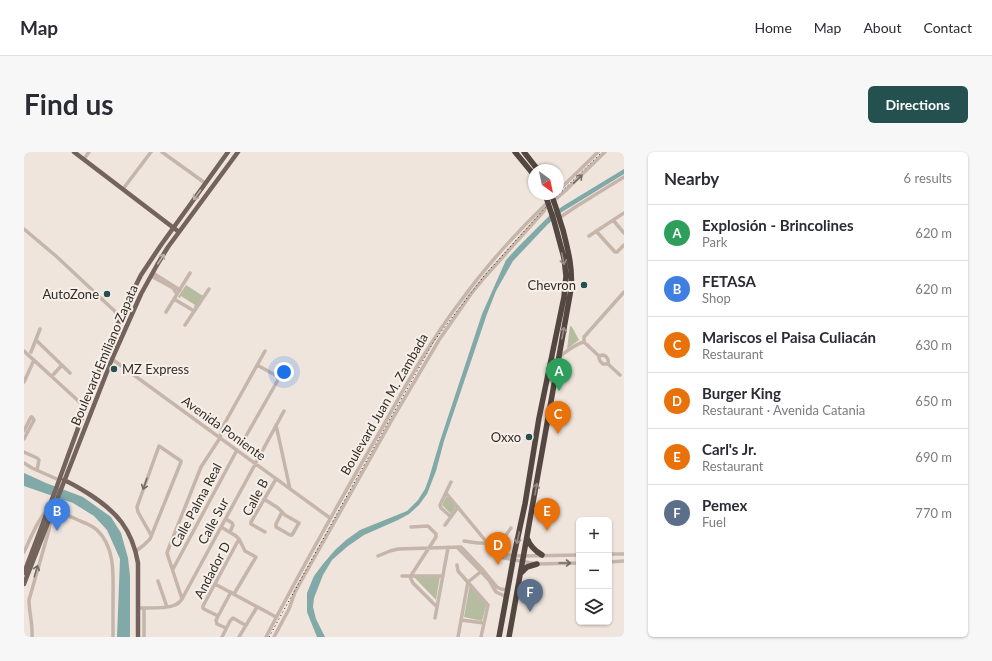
<!DOCTYPE html>
<html lang="en">
<head>
<meta charset="utf-8">
<style>
  body { margin:0; font-family:Lato,sans-serif; background:#f7f7f7; color:#2b2b33 }
  .controls { position:absolute; right:12px; bottom:12px; display:grid; overflow:hidden; border-radius:6px; box-shadow:0 1px 3px #0004 }
  .controls button { width:36px; height:36px; display:grid; place-items:center; padding:0; border:0; border-bottom:1px solid #e1e1e2; background:#fff; color:#2b2b33; font:20px sans-serif }
  .compass { position:absolute; left:504px; top:12px; width:36px; height:36px; border-radius:50%; background:#fff; box-shadow:0 1px 3px #0004; rotate:147deg }
  .you { position:absolute; left:260px; top:220px; width:14px; height:14px; margin:-10px; border:3px solid #fff; border-radius:50%; background:#1a73e8; box-shadow:0 0 0 6px #1a73e833 }
  .badge { display:grid; place-items:center; width:26px; height:26px; border-radius:50%; background:#245150; color:#fff; font-size:13px; font-weight:700 }
  .pin { position:absolute; translate:-50% -33px; filter:drop-shadow(0 1px 2px #0008) }
  .pin::after { content:''; position:absolute; top:21px; width:14px; height:12px; background:inherit; clip-path:polygon(0 0,100% 0,50% 100%) }
  .list { margin:0; padding:0; list-style:none }
  h2 { display:flex; justify-content:space-between; align-items:center; height:52px; margin:0; padding:0 16px; font-size:17px }
  h2 small { font-size:13px; font-weight:400; color:#7c7c81 }
  .list li { display:grid; grid-template-columns:26px 1fr auto; gap:12px; align-items:center; box-sizing:border-box; height:56px; padding:0 16px; border-top:1px solid #e1e1e2 }
  .list b { display:block; font-size:15px; white-space:nowrap }
  .list p { margin:0; font-size:13px; white-space:nowrap; color:#7c7c81 }
  .list em { font-size:13px; font-style:normal; color:#7c7c81 }
  .icon { flex:none; width:22px; height:22px; fill:none; stroke:currentColor; stroke-width:2; stroke-linecap:round; stroke-linejoin:round }
  .map { position:relative; flex:none; width:600px; height:485px; overflow:hidden; border-radius:6px }
  header { display:flex; align-items:center; gap:24px; box-sizing:border-box; height:56px; padding:0 20px; background:#fff; border-bottom:1px solid #e1e1e2 }
  header strong { font-size:19px }
  nav { display:flex; gap:22px; margin-inline-start:auto; font-size:14px }
  .intro { display:flex; align-items:center; justify-content:space-between; box-sizing:border-box; height:96px; padding:0 24px }
  h1 { margin:0; font-size:28px }
  .button { padding:10px 18px; border-radius:6px; background:#245150; color:#fff; font-size:14px; font-weight:700 }
  main { display:flex; gap:24px; padding:0 24px }
  aside { flex:1; background:#fff; border-radius:6px; box-shadow:0 1px 3px #0004 }
  .map>svg:first-child { display:block }
  .green { fill:#b5bc9f }
  .water { fill:#80a9a7 }
  .lines { fill:none; stroke-linecap:round; stroke-linejoin:round }
  .minor { stroke:#c6b5ab; stroke-width:3.5 }
  .major { stroke:#74625c; stroke-width:4.5 }
  .highway { stroke:#544641; stroke-width:5.5 }
  .rail { stroke:#342c29; stroke-width:1; stroke-dasharray:1 3; stroke-linecap:butt }
  .oneway { stroke:#766a64 }
  .oneway2 { stroke:#bcb0aa }
  .oneway3 { stroke:#958a84 }
  .poi-dot { fill:#245150; stroke:#f7f0e9; stroke-width:1.5 }
  .labels { text-anchor:middle; dominant-baseline:central; stroke-width:4; stroke-linejoin:round; paint-order:stroke }
  .poi-label { font-size:13px; fill:#342c29; stroke:#f7f0e9; text-anchor:end }
  .street-label { font-size:13px; fill:#342c29; stroke:#f7f0e9 }
</style>
</head>
<body>
<header>
<strong>Map</strong>
<nav><a>Home</a><a>Map</a><a>About</a><a>Contact</a></nav>
</header>
<div class="intro"><h1>Find us</h1><a class="button">Directions</a></div>
<main>
<div class="map">
<svg width="600" height="485" viewBox="0 0 600 485">
  <rect width="100%" height="100%" fill="#efe5dd"/>
  <!-- green -->
  <path class="green" d="M162,133L179,144L171,156L170,155L171,153L157,144L156,146L154,145Z
    M546,174L548,175L555,188L543,197Z
    M424,344L433,353L427,362L418,353L422,345Z
    M416,424L412,448L390,425Z
    M446,432L463,450L458,469L440,465Z"/>
  <!-- water -->
  <path class="water" d="M600,17V22L538,60L523,73L489,109L472,139L463,162L420,289L412,319L403,342L395,353L385,362L374,368L340,383L324,394L308,408L299,423L290,446L289,455L292,467L301,485H293L283,460V441L290,424L299,412L311,398L322,388L336,378L383,359L394,348L401,337L405,326L416,289L458,162L482,108L494,95L525,64L539,54Z
    M0,321L22,331L59,345L87,365L97,381L104,406L106,424V485H93L96,407L83,378L70,364L49,351L0,334Z"/>
  <g class="lines">
    <!-- minor -->
    <path class="minor" d="M138,0L181,31
      M60,7L65,0
      M99,37L127,0
      M534,39L574,0
      M529,48L532,47L541,39L581,0
      M535,66L553,54L600,25
      M589,68L600,81
      M0,77L32,104L97,165
      M572,79L591,100H593L600,93
      M565,84L600,61
      M129,121L156,138
      M127,124L149,136L153,142
      M150,147L170,159
      M142,160L166,121
      M161,173L185,137
      M12,188L46,221
      M560,190V185L600,140
      M560,190L575,204
      M0,199L62,256
      M7,200L16,177
      M81,202L306,366
      M579,203C583,204 585,208 584,212H579L576,209L575,206V204Z
      M535,205C543,199 551,192 560,190
      M584,212L596,223
      M28,224L38,213
      M0,230L10,208
      M252,273L266,337
      M198,276L236,304
      M0,279L7,265H8L10,268L0,287
      M218,291L254,228L253,224L233,213
      M0,300L13,306L15,308L13,318
      M0,311L8,316L35,328
      M422,341L475,405L513,412L555,411
      M240,347L254,356L261,363L275,371L268,383H266L252,375V372L258,360
      M28,359C37,361 46,364 54,368C61,371 68,373 73,378C92,396 89,425 89,448C89,460 89,473 89,485
      M427,365L417,356L416,353L427,330
      M202,367L208,371L209,373L206,380
      M421,373L434,355
      M197,375L212,384L215,387L221,399L232,405L210,442
      M387,375L404,374L412,382V385L386,425L389,431L413,455
      M241,380L227,372V370L252,327
      M440,389L454,391L477,390
      M463,389L476,401L480,403L499,404L555,403
      M433,395L465,428L472,440L483,445
      M112,399L120,393L126,387L157,310V309L135,294L113,355L114,360L127,383
      M0,400C7,386 12,370 23,358
      M476,402L477,390L487,376
      M585,402H600
      M354,404L366,399L374,397L437,395L459,418L473,435L477,437L484,438
      M585,410L600,409
      M433,413L434,419L464,453L457,485
      M149,417L213,298
      M378,424H419
      M134,429L143,455
      M191,432L252,465
      M158,447L143,401L144,398L177,315L196,286L198,276L241,199
      M115,456C124,456 142,457 151,453C154,452 156,450 158,447L260,259
      M120,456V485
      M194,464L180,457L179,456V454L215,387
      M411,466L424,396
      M437,468L460,471
      M202,476L193,472L192,468L207,440
      M8,485C9,473 5,460 5,448L25,378L26,369
      M198,485L206,469L209,466L221,473
      M215,485L233,455
      M242,485C279,414 318,345 358,276C382,233 406,189 436,150C462,114 492,81 524,50
      M250,485L265,457L271,440L369,266L415,188L447,142L460,126L520,59L523,52
      M434,485L444,430L459,418"/>
    <!-- major -->
    <path class="major" d="M50,0L155,80
      M40,328C49,332 57,337 65,342C93,360 108,377 114,411V485
      M0,421L33,334L81,202L105,147L117,123L137,93L204,0
      M0,432L88,207L117,142L133,113L144,95L214,0"/>
    <!-- highway -->
    <path class="highway" d="M491,0L510,23
      M500,0L514,18
      M503,386C506,394 511,399 518,403
      M497,421L503,415L513,412
      M475,485L490,403L501,352L515,266L540,145L542,124L540,106L530,69L521,42
      M485,485L547,137C549,116 544,98 539,78C535,66 532,54 527,42"/>
    <!-- rail -->
    <path class="rail" d="M245,485L330,331L410,189L460,124L522,55L578,0"/>
  </g>
  <!-- one-way arrows -->
  <defs><path id="oneway-shaft" d="M-6 0H5M1.5-3L5.5 0L1.5 3" fill="none" stroke-width="1.6" stroke-linecap="round" stroke-linejoin="round"/></defs>
  <g class="oneway">
    <use href="#oneway-shaft" transform="translate(554 27) rotate(-44)"/>
    <use href="#oneway-shaft" transform="translate(121 332) rotate(109)"/>
    <use href="#oneway-shaft" transform="translate(541 411)"/>
    <use href="#oneway-shaft" transform="translate(12 419) rotate(-74)"/>
  </g>
  <g class="oneway2">
    <use href="#oneway-shaft" transform="translate(173 43) rotate(126)"/>
    <use href="#oneway-shaft" transform="translate(137 107) rotate(-57)"/>
  </g>
  <g class="oneway3">
    <use href="#oneway-shaft" transform="translate(539 107) rotate(78)"/>
    <use href="#oneway-shaft" transform="translate(539 181) rotate(-79)"/>
    <use href="#oneway-shaft" transform="translate(512 337) rotate(-80)"/>
    <use href="#oneway-shaft" transform="translate(494 386) rotate(102)"/>
  </g>
  <!-- markers -->
  <g class="poi-dot">
    <circle cx="560" cy="133" r="4"/>
    <circle cx="83" cy="142" r="4"/>
    <circle cx="90" cy="217" r="4"/>
    <circle cx="505" cy="285" r="4"/>
  </g>
  <g class="labels">
    <!-- poi labels -->
    <g class="poi-label">
      <text x="552" y="133">Chevron</text>
      <text x="75" y="142">AutoZone</text>
      <text x="98" y="217" text-anchor="start">MZ Express</text>
      <text x="497" y="285">Oxxo</text>
    </g>
    <!-- street labels -->
    <g class="street-label">
      <text transform="translate(80 203) rotate(-67)">Boulevard Emiliano Zapata</text>
      <text transform="translate(360 252) rotate(-60)">Boulevard Juan M. Zambada</text>
      <text transform="translate(200 276) rotate(36)">Avenida Poniente</text>
      <text transform="translate(231 345) rotate(-62)">Calle B</text>
      <text transform="translate(172 353) rotate(-62)">Calle Palma Real</text>
      <text transform="translate(189 369) rotate(-62)">Calle Sur</text>
      <text transform="translate(188 418) rotate(-62)">Andador D</text>
    </g>
  </g>
</svg>
<div class="controls">
<button>+</button>
<button>−</button>
<button><svg class="icon" aria-label="layers" viewBox="0 0 24 24"><path d="M12 4l9 5-9 5-9-5zM3 14l9 5 9-5"/></svg></button>
</div>
<svg class="compass" viewBox="-18 -18 36 36"><path d="M0-13l5 13h-10z" fill="#e53935"/><path d="M0 13l5-13h-10z" fill="#7c7c81"/></svg>
<div class="you"></div>
<div class="pin badge" style="left:535px;top:239px;background:#2e9e5b">A</div>
<div class="pin badge" style="left:33px;top:379px;background:#3f7fe0">B</div>
<div class="pin badge" style="left:534px;top:282px;background:#e8710a">C</div>
<div class="pin badge" style="left:474px;top:413px;background:#e8710a">D</div>
<div class="pin badge" style="left:523px;top:379px;background:#e8710a">E</div>
<div class="pin badge" style="left:506px;top:460px;background:#5c6f8a">F</div>
</div>
<aside>
<h2>Nearby<small>6 results</small></h2>
<ul class="list">
<li><span class="badge" style="background:#2e9e5b">A</span><div><b>Explosión - Brincolines</b><p>Park</p></div><em>620 m</em></li>
<li><span class="badge" style="background:#3f7fe0">B</span><div><b>FETASA</b><p>Shop</p></div><em>620 m</em></li>
<li><span class="badge" style="background:#e8710a">C</span><div><b>Mariscos el Paisa Culiacán</b><p>Restaurant</p></div><em>630 m</em></li>
<li><span class="badge" style="background:#e8710a">D</span><div><b>Burger King</b><p>Restaurant · Avenida Catania</p></div><em>650 m</em></li>
<li><span class="badge" style="background:#e8710a">E</span><div><b>Carl's Jr.</b><p>Restaurant</p></div><em>690 m</em></li>
<li><span class="badge" style="background:#5c6f8a">F</span><div><b>Pemex</b><p>Fuel</p></div><em>770 m</em></li>
</ul>
</aside>
</main>
</body>
</html>
